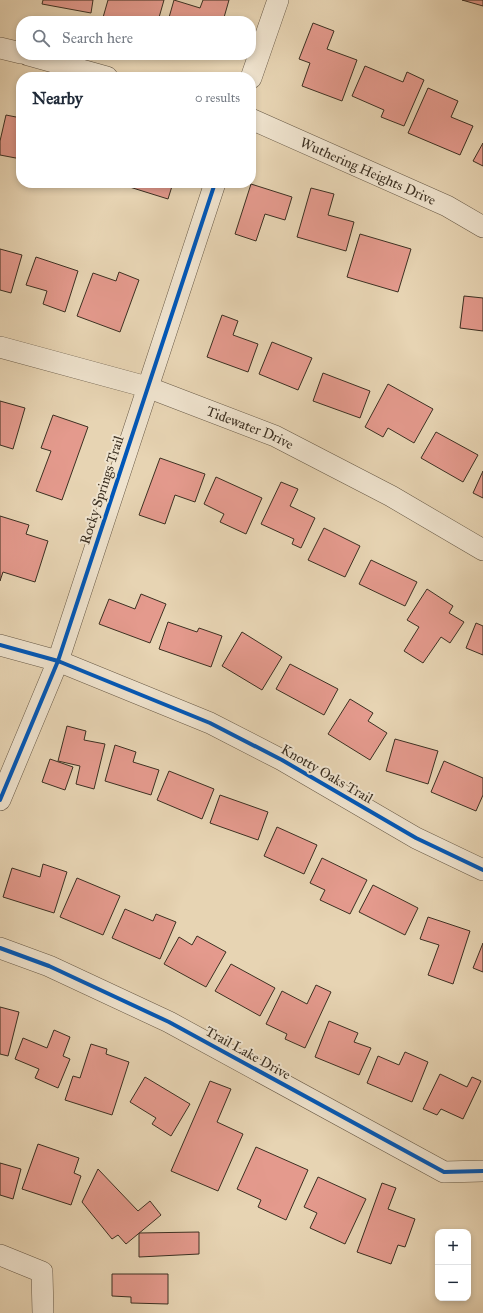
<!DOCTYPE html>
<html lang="en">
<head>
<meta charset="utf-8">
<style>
  body { margin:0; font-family:"IM FELL Great Primer",serif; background:#f6f6f7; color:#1f2937 }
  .controls { position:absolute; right:12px; bottom:12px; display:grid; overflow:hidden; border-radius:8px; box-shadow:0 2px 6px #0003 }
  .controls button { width:36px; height:36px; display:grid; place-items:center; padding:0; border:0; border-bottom:1px solid #e0e1e3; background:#fff; color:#1f2937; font:20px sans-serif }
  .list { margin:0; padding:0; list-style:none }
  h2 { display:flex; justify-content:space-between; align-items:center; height:52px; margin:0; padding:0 16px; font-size:17px }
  h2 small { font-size:13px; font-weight:400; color:#747a83 }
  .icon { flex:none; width:22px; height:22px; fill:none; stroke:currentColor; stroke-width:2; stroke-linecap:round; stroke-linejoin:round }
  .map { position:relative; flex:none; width:483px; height:1313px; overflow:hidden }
  .search { position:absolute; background:#fff; box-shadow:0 2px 6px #0003; left:16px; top:16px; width:240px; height:44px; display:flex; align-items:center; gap:10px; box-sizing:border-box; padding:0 14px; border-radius:16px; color:#747a83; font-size:15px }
  .panel { position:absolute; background:#fff; box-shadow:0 2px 6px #0003; left:16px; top:72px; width:240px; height:116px; border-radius:16px }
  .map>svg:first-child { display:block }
  .building { fill:#e49a8d; stroke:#3c3022 }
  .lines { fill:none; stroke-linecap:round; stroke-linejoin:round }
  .street-casing { stroke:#675946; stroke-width:22 }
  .street { stroke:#efe3ce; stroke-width:21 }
  .cycleway-casing { stroke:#efe3ce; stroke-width:6 }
  .cycleway { stroke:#0057b8; stroke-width:4 }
  .labels { text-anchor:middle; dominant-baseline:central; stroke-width:4; stroke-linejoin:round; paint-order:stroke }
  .street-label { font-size:14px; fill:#3c3022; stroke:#efe3ce }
</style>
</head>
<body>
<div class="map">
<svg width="483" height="1313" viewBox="0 0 483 1313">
  <rect width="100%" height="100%" fill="#e7d4b3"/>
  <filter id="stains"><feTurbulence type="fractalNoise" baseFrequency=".005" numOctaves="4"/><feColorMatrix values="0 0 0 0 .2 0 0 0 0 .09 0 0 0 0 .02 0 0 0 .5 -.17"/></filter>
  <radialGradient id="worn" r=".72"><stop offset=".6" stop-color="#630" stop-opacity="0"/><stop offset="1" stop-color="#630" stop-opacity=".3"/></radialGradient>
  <!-- building -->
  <path class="building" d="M43,0H93L91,13L42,4Z
    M108,0H164L158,21H102Z
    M174,0L200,8L203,0H229L223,21H168Z
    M462,0H483V6Z
    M313,23L334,31L327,49L357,60L342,101L302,86L310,63L299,59Z
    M365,66L403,82L407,72L424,80L404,126L381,117L384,110L352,96Z
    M428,88L458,101L451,117L473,126L460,155L408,133Z
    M6,115L21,118V159L0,155V141Z
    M483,143V166L473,161Z
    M120,183H173L168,199L120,184Z
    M251,184L292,197L285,220L265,214L256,241L235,234Z
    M311,188L334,194L328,215L354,222L346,251L297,237Z
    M360,234L411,249L398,292L347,277Z
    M0,249L22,255L11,293L0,290Z
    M36,257L78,271L65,312L43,304L47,291L26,285Z
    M119,272L139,280L120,332L77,316L93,273L116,281Z
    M464,296L483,298V331L460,328Z
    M222,315L238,321L233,335L258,344L248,372L207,357Z
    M272,342L312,358L298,390L259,374Z
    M323,373L370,391L360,418L313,401Z
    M388,384L433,409L414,443L388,428L383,437L365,427Z
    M0,401L25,408L13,449L0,445Z
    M53,415L88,427L62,500L36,491L51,451L41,448Z
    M436,432L478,455L463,482L421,458Z
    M160,458L205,474L195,502L175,495L165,524L139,515Z
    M483,471V498L473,493Z
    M216,477L262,498L246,534L220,522L224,514L204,504Z
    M281,482L298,489L290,506L315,518L301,548L292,544L294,539L261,524Z
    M0,516L29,525L26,534L48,541L35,582L3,572L0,581Z
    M324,528L360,546L345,577L308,560Z
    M371,560L417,582L405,606L359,584Z
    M427,589L453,606L449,613L464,622L450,643L441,637L423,663L404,651L419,627L407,620Z
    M141,594L166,604L150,643L99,624L109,599L135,609Z
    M168,622L197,632L199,628L222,636L211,667L159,649Z
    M476,623L483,626V655L466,648Z
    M242,632L282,657L262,690L222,666Z
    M290,664L338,689L324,715L276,689Z
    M350,699L373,713L368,721L387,733L370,760L328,734Z
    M67,726L86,731L84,740L105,744L94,789L76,784L80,766L58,761Z
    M395,739L438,751L428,784L386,771Z
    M115,745L136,752L133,762L159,770L151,795L105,781Z
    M50,759L73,767L65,790L42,782Z
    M444,761L483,778V795L476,811L431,792Z
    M169,771L214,789L202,819L157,800Z
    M220,795L268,812L258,840L210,823Z
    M277,827L317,845L304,874L264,856Z
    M322,858L367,880L350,914L320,900L325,890L310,883Z
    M43,864L67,872L54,913L3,897L12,868L40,877Z
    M77,878L120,896L103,935L60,917Z
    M373,885L418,908L405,935L359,912Z
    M125,909L153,921L156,914L176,922L160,959L112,938Z
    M428,917L470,931L453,984L428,975L439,945L420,939Z
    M197,936L226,952L206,987L164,964L179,937L192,945Z
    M483,943V972L473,968Z
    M231,964L275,988L260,1016L215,991Z
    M316,985L331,992L305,1048L285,1039L287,1034L266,1024L282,991L307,1004Z
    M0,1007L19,1012L8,1056L0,1054Z
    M329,1021L358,1033L354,1042L371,1048L359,1075L315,1057Z
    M54,1030L70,1037L63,1056L70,1059L58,1088L35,1078L39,1069L15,1059L23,1038L47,1048Z
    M91,1044L107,1049L106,1054L129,1062L112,1115L65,1100L73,1076L80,1078Z
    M405,1052L428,1062L412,1102L367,1083L378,1056L399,1065Z
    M440,1074L467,1087L472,1077L481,1081L463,1119L441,1109L437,1115L423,1109Z
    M145,1077L190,1104L171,1136L152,1124L156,1118L130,1102Z
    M210,1081L231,1089L217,1122L243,1134L218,1191L171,1171Z
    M38,1144L79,1158L74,1173L81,1176L71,1205L22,1189Z
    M256,1147L308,1170L286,1220L258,1207L261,1200L237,1189Z
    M0,1163L21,1169L13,1199L0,1195Z
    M98,1169L138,1211L150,1201L161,1215L126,1244L118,1235L112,1239L82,1202Z
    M318,1177L366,1199L345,1244L310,1228L317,1213L304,1207Z
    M382,1183L396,1188L388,1209L415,1219L405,1247L398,1245L391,1264L357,1252Z
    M199,1232V1254L139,1257V1233Z
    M112,1274H168V1304L131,1303V1297L112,1296Z"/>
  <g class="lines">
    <!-- street casing -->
    <g class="street-casing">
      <g id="street">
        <path d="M0,48L21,53"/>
        <path d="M28,55L107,77"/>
        <path d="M251,78L278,0"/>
        <path id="s1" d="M251,119L447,206L483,227"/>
        <path id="s2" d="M0,347L147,387L275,436L391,496L483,550"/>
        <path d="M0,645L58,661L210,723L282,760L416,838L483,870"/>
        <path d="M0,800L58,661L215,183"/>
        <path d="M0,948L49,966L169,1022L444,1172L483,1171"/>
        <path d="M0,1255L42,1272L43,1313"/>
      </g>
    </g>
    <!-- street -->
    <use href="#street" class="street"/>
    <!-- cycleway casing -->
    <g class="cycleway-casing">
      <path id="cycleway" d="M0,645L58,661L210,723L282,760L416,838L483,870
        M0,800L58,661L215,183
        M0,948L49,966L169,1022L444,1172L483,1171"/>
    </g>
    <!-- cycleway -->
    <use href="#cycleway" class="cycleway"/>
  </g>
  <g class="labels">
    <!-- street labels -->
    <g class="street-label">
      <text stroke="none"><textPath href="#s1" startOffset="128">Wuthering Heights Drive</textPath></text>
      <text stroke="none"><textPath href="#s2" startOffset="263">Tidewater Drive</textPath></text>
      <text transform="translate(102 490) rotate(-72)">Rocky Springs Trail</text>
      <text transform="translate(327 774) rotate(30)">Knotty Oaks Trail</text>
      <text transform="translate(248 1053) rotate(29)">Trail Lake Drive</text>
    </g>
  </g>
  <rect width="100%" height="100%" filter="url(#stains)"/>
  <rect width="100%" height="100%" fill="url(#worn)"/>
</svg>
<div class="controls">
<button>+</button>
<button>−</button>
</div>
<div class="search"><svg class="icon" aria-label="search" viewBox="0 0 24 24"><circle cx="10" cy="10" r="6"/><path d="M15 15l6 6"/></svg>Search here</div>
<section class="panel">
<h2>Nearby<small>0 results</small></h2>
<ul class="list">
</ul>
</section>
</div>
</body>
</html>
